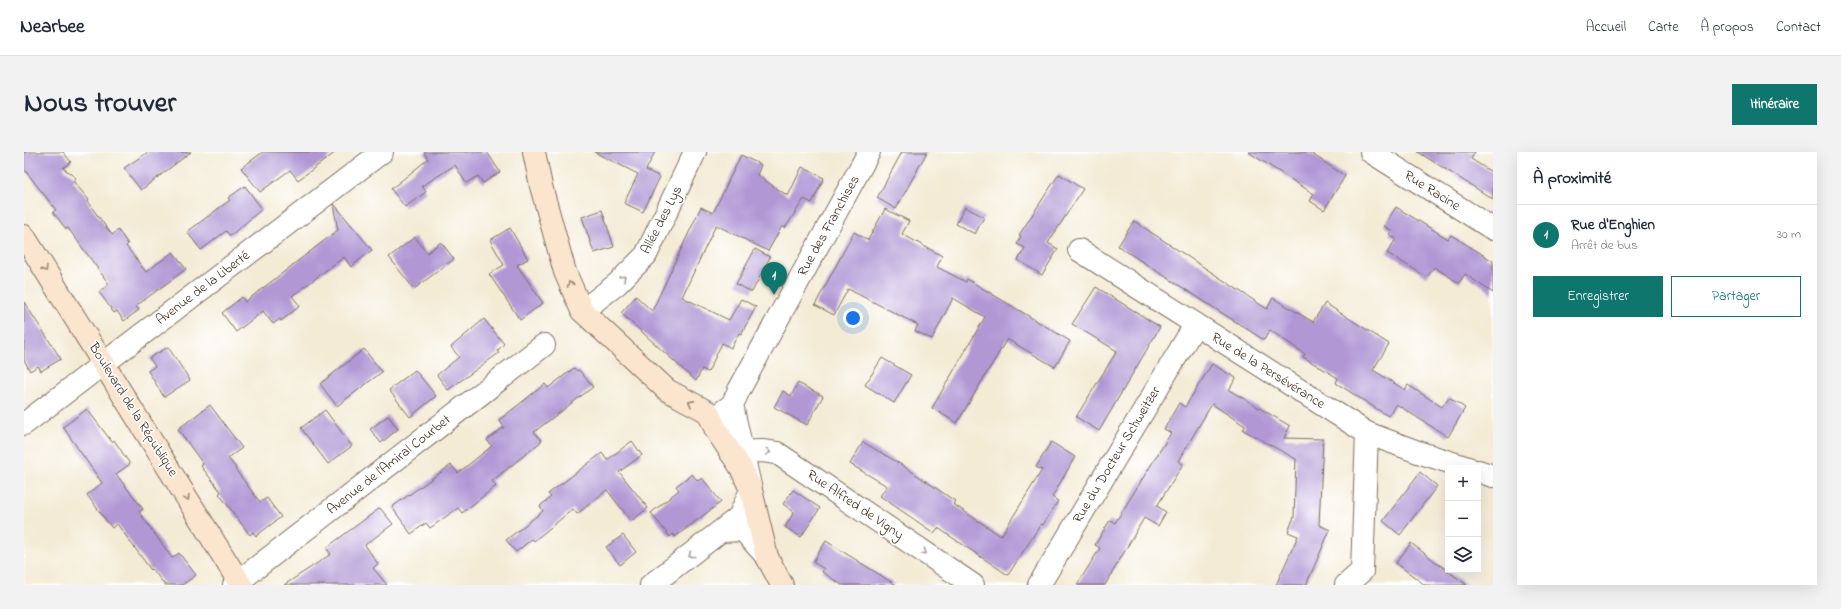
<!DOCTYPE html>
<html lang="fr">
<head>
<meta charset="utf-8">
<style>
  body { margin:0; font-family:"Indie Flower",sans-serif; background:#f2f2f3; color:#1f2937 }
  .controls { position:absolute; right:12px; bottom:12px; display:grid; overflow:hidden; border-radius:0px; box-shadow:0 4px 16px #0002 }
  .controls button { width:36px; height:36px; display:grid; place-items:center; padding:0; border:0; border-bottom:1px solid #e0e1e3; background:#fff; color:#1f2937; font:20px sans-serif }
  .you { position:absolute; left:829px; top:166px; width:14px; height:14px; margin:-10px; border:3px solid #fff; border-radius:50%; background:#1a73e8; box-shadow:0 0 0 6px #1a73e833 }
  .badge { display:grid; place-items:center; width:26px; height:26px; border-radius:50%; background:#0f766e; color:#fff; font-size:13px; font-weight:700 }
  .pin { position:absolute; translate:-50% -33px; filter:drop-shadow(0 1px 2px #0008) }
  .pin::after { content:''; position:absolute; top:21px; width:14px; height:12px; background:inherit; clip-path:polygon(0 0,100% 0,50% 100%) }
  .list { margin:0; padding:0; list-style:none }
  h2 { display:flex; justify-content:space-between; align-items:center; height:52px; margin:0; padding:0 16px; font-size:17px }
  h2 small { font-size:13px; font-weight:400; color:#747a83 }
  .list li { display:grid; grid-template-columns:26px 1fr auto; gap:12px; align-items:center; box-sizing:border-box; height:60px; padding:0 16px; border-top:1px solid #e0e1e3 }
  .list b { display:block; font-size:15px; white-space:nowrap }
  .list p { margin:0; font-size:13px; white-space:nowrap; color:#747a83 }
  .list em { font-size:13px; font-style:normal; color:#747a83 }
  .actions { display:flex; gap:8px; padding:12px 16px }
  .actions a { flex:1; padding:9px 0; border:1px solid #0f766e; border-radius:0px; text-align:center; font-size:14px; color:#0f766e }
  .actions .main { background:#0f766e; color:#fff }
  .icon { flex:none; width:22px; height:22px; fill:none; stroke:currentColor; stroke-width:2; stroke-linecap:round; stroke-linejoin:round }
  .map { position:relative; flex:none; width:1469px; height:433px; overflow:hidden; border-radius:0px }
  header { display:flex; align-items:center; gap:24px; box-sizing:border-box; height:56px; padding:0 20px; background:#fff; border-bottom:1px solid #e0e1e3 }
  header strong { font-size:19px }
  nav { display:flex; gap:22px; margin-inline-start:auto; font-size:14px }
  .intro { display:flex; align-items:center; justify-content:space-between; box-sizing:border-box; height:96px; padding:0 24px }
  h1 { margin:0; font-size:28px }
  .button { padding:10px 18px; border-radius:0px; background:#0f766e; color:#fff; font-size:14px; font-weight:700 }
  main { display:flex; gap:24px; padding:0 24px }
  aside { flex:1; background:#fff; border-radius:0px; box-shadow:0 4px 16px #0002 }
  .map>svg:first-child { display:block }
  .building { fill:#b198d5 }
  .lines { fill:none; stroke-linecap:round; stroke-linejoin:round }
  .street-casing { stroke:#7c6e5e; stroke-width:24 }
  .secondary-casing { stroke:#7c6e5e; stroke-width:24 }
  .street { stroke:#fff; stroke-width:22 }
  .secondary { stroke:#fbe5cf; stroke-width:22 }
  .oneway { stroke:#9b8876 }
  .oneway2 { stroke:#a79f9a }
  .labels { text-anchor:middle; dominant-baseline:central; stroke-width:3.5; stroke-linejoin:round; paint-order:stroke }
  .street-label { font-size:14px; fill:#3b2a1e; stroke:#fff }
</style>
</head>
<body>
<header>
<strong>Nearbee</strong>
<nav><a>Accueil</a><a>Carte</a><a>À propos</a><a>Contact</a></nav>
</header>
<div class="intro"><h1>Nous trouver</h1><a class="button">Itinéraire</a></div>
<main>
<div class="map">
<svg width="1469" height="433" viewBox="0 0 1469 433">
  <rect width="100%" height="100%" fill="#fff"/>
  <filter id="ink" filterUnits="userSpaceOnUse"><feTurbulence type="fractalNoise" baseFrequency=".025" numOctaves="2"/><feDisplacementMap in="SourceGraphic" scale="8" xChannelSelector="R" yChannelSelector="G"/><feConvolveMatrix kernelMatrix="1 2 1 2 8 2 1 2 1" color-interpolation-filters="sRGB"/></filter>
  <filter id="wash" filterUnits="userSpaceOnUse"><feTurbulence type="fractalNoise" baseFrequency=".012" numOctaves="4" result="noise"/><feDisplacementMap in="SourceGraphic" scale="16" xChannelSelector="R" yChannelSelector="G"/><feGaussianBlur stdDeviation="0.9" result="paint"/><feColorMatrix in="noise" values="0 0 0 0 0 0 0 0 0 0 0 0 0 0 0 0 0 1.4 0 .05"/><feComposite in="paint" operator="in"/></filter>
  <g filter="url(#wash)">
    <rect width="100%" height="100%" fill="#f4ebd5"/>
    <g id="blocks">
      <!-- building -->
      <path class="building" d="M0,0H39L47,10L39,16L52,26L49,29L65,48L63,49L88,83L94,78L104,92L102,94L122,120L149,100L162,117L112,154L115,158L100,169L93,159L90,161L75,140L85,132L44,76L42,77L29,60L32,58L0,17Z
        M124,0H167L117,38L100,16Z
        M239,0H312L274,28L266,18L236,40L217,16Z
        M400,0H463L476,20L459,31L454,24L442,31L431,13L398,34L402,40L381,55L367,37L404,7Z
        M570,0H631L622,18L636,25L619,60L600,51L614,22Z
        M878,0H903L872,57L853,46Z
        M1224,0H1285L1321,24L1300,58L1286,49L1290,42Z
        M1394,0H1451L1447,7L1469,21V47Z
        M717,3L737,13L733,23L764,44L778,15L800,26L788,51L780,47L761,76L758,74L744,99L692,73L658,145L705,168L717,147L732,155L717,182L715,181L707,196L698,191L684,220L678,217L672,229L597,161L612,144L628,159L677,55L689,61Z
        M1035,22L1059,37L1024,91L1034,97L1018,123L994,108L1001,96L993,92L997,84L995,83Z
        M221,34L238,57L206,84L202,79L177,98L163,80L206,48L204,46Z
        M310,52L348,98L327,115L320,105L268,144L276,154L257,169L256,167L249,172L239,159L212,180L198,161L218,145L221,150L314,78L309,53Z
        M941,55L960,65L951,82L932,72Z
        M1372,55L1424,87L1427,83L1469,109V141L1441,122L1435,131L1410,115L1403,125L1363,101L1372,87L1365,82L1368,79L1360,74Z
        M861,57L885,69L878,82L918,104L913,115L942,130L943,127L1046,189L1031,215L983,187L933,271L908,256L961,165L929,146L908,187L891,179L894,173L824,137L810,163L791,153L830,80L844,88Z
        M578,58L590,95L570,101L558,65Z
        M1110,69L1243,157L1249,146L1289,170L1301,151L1365,192L1349,218L1381,238L1384,233L1418,255L1425,245L1441,256L1424,285L1372,252L1364,264L1312,231L1314,226L1279,205L1281,202L1246,178L1240,188L1094,94Z
        M486,76L504,107L493,113L519,151L496,168L465,122L480,113L466,88Z
        M391,85L403,101L417,90L430,107L390,137L365,105Z
        M731,97L746,105L728,140L712,132Z
        M1072,135L1136,175L1075,279L1052,265L1093,199L1048,172Z
        M0,150L37,207L17,219L14,214L6,219L0,208Z
        M460,167L480,192L473,199L475,201L424,238L413,223L435,205L427,195Z
        M144,195L166,228L140,245L124,219L131,214L125,206Z
        M340,197L358,220L313,254L296,232Z
        M858,206L887,223L870,251L841,233Z
        M1188,212L1212,226L1205,238L1266,274L1260,286L1299,287L1295,373L1306,378L1282,433H1252L1274,384L1264,380L1270,365L1272,307L1219,278L1221,274L1188,252L1154,309L1159,312L1133,354L1142,360L1134,374L1120,366L1081,433H1053L1076,396L1071,393L1086,368L1091,371L1147,281L1140,277L1155,251L1161,255Z
        M550,216L553,219L555,218L569,235L510,280L518,289L468,329L472,334L438,361L434,356L406,376L402,371L387,382L368,355L427,313L434,321L468,294L463,288L480,275L475,268L521,232L524,236Z
        M391,218L412,244L386,265L365,238Z
        M774,231L799,244L783,273L750,255L759,239L767,244Z
        M186,253L218,296L204,306L212,316L211,317L236,350L243,346L257,365L232,384L229,380L226,383L195,342L197,340L177,314L179,312L154,277Z
        M63,257L88,290L90,288L106,312L92,322L119,357L115,360L148,406L155,401L172,423L158,433H141L128,417L127,418L93,372L88,376L63,343L78,331L39,275Z
        M301,258L328,294L304,312L277,276Z
        M364,264L374,277L357,291L346,277Z
        M608,289L618,303L595,320L624,356L607,369L583,338L553,362L549,357L510,389L508,387L492,400L482,388L519,359L516,354L527,345L524,342L578,301L583,308Z
        M839,290L878,313L931,349L929,352L977,384L1018,318L1012,315L1027,290L1051,305L1028,345L1034,349L1019,373L1017,372L984,423L914,376L910,381L856,344L863,334L826,312Z
        M1396,320L1413,334L1376,383L1359,369Z
        M668,322L674,329L678,326L697,350L651,385L649,382L646,385L627,361L655,338L652,334Z
        M769,338L796,356L777,385L761,375L770,360L759,352Z
        M356,356L369,372L341,393L354,412L349,416L363,433H260L307,402L302,396Z
        M599,383L612,400L596,413L582,395Z
        M802,389L872,433H818L798,420L800,417L789,410Z
        M1387,391L1421,417L1443,433H1401L1389,424L1372,411Z"/>
    </g>
  </g>
  <g filter="url(#ink)">
    <use href="#blocks" fill-opacity="0" stroke="#7c6e5e" stroke-width="1"/>
    <g class="lines">
      <!-- street casing -->
      <g class="street-casing">
        <path id="street" d="M1347,0L1469,77
          M1055,98L1343,281L1394,300L1444,316
          M558,159L593,132L622,103L671,0
          M0,272L358,0
          M692,278L698,260L708,253L715,238L845,0
          M706,300L738,299L753,301L949,433
          M1454,319L1469,324
          M697,379L719,378L743,405
          M210,433L520,193
          M627,433L715,365L727,338L708,253
          M1015,433L1171,173
          M1322,433L1338,419L1343,281"/>
      </g>
      <!-- secondary casing -->
      <g class="secondary-casing">
        <path id="secondary" d="M510,0L517,34L541,120L558,159L643,238L684,260L692,278L717,316L727,338L743,405L758,433
          M0,84L217,433"/>
      </g>
      <!-- street -->
      <use href="#street" class="street"/>
      <!-- secondary -->
      <use href="#secondary" class="secondary"/>
    </g>
    <!-- one-way arrows -->
    <defs><path id="oneway-chevron" d="M-2-3.5L2.5 0L-2 3.5" fill="none" stroke-width="1.6" stroke-linecap="round" stroke-linejoin="round"/></defs>
    <g class="oneway">
      <use href="#oneway-chevron" transform="translate(21 117) rotate(58)"/>
      <use href="#oneway-chevron" transform="translate(546 132) rotate(-113)"/>
      <use href="#oneway-chevron" transform="translate(667 251) rotate(-152)"/>
      <use href="#oneway-chevron" transform="translate(163 346) rotate(58)"/>
    </g>
    <g class="oneway2">
      <use href="#oneway-chevron" transform="translate(599 126) rotate(-44)"/>
      <use href="#oneway-chevron" transform="translate(744 300) rotate(8)"/>
      <use href="#oneway-chevron" transform="translate(900 400) rotate(34)"/>
      <use href="#oneway-chevron" transform="translate(667 403) rotate(143)"/>
    </g>
  </g>
  <g class="labels">
    <!-- street labels -->
    <g class="street-label">
      <text transform="translate(1408 39) rotate(32)">Rue Racine</text>
      <text transform="translate(638 68) rotate(-63)">Allée des Lys</text>
      <text transform="translate(805 74) rotate(-61)">Rue des Franchises</text>
      <text transform="translate(179 136) rotate(-37)">Avenue de la Liberté</text>
      <text transform="translate(1244 219) rotate(32)">Rue de la Persévérance</text>
      <text transform="translate(109 258) rotate(58)">Boulevard de la République</text>
      <text transform="translate(1093 303) rotate(-59)">Rue du Docteur Schweitzer</text>
      <text transform="translate(365 313) rotate(-38)">Avenue de l'Amiral Courbet</text>
      <text transform="translate(831 353) rotate(34)">Rue Alfred de Vigny</text>
    </g>
  </g>
</svg>
<div class="controls">
<button>+</button>
<button>−</button>
<button><svg class="icon" aria-label="layers" viewBox="0 0 24 24"><path d="M12 4l9 5-9 5-9-5zM3 14l9 5 9-5"/></svg></button>
</div>
<div class="you"></div>
<div class="pin badge" style="left:750px;top:143px">1</div>
</div>
<aside>
<h2>À proximité<small></small></h2>
<ul class="list">
<li><span class="badge">1</span><div><b>Rue d'Enghien</b><p>Arrêt de bus</p></div><em>30 m</em></li>
</ul>
<div class="actions"><a class="main">Enregistrer</a><a>Partager</a></div>
</aside>
</main>
</body>
</html>
